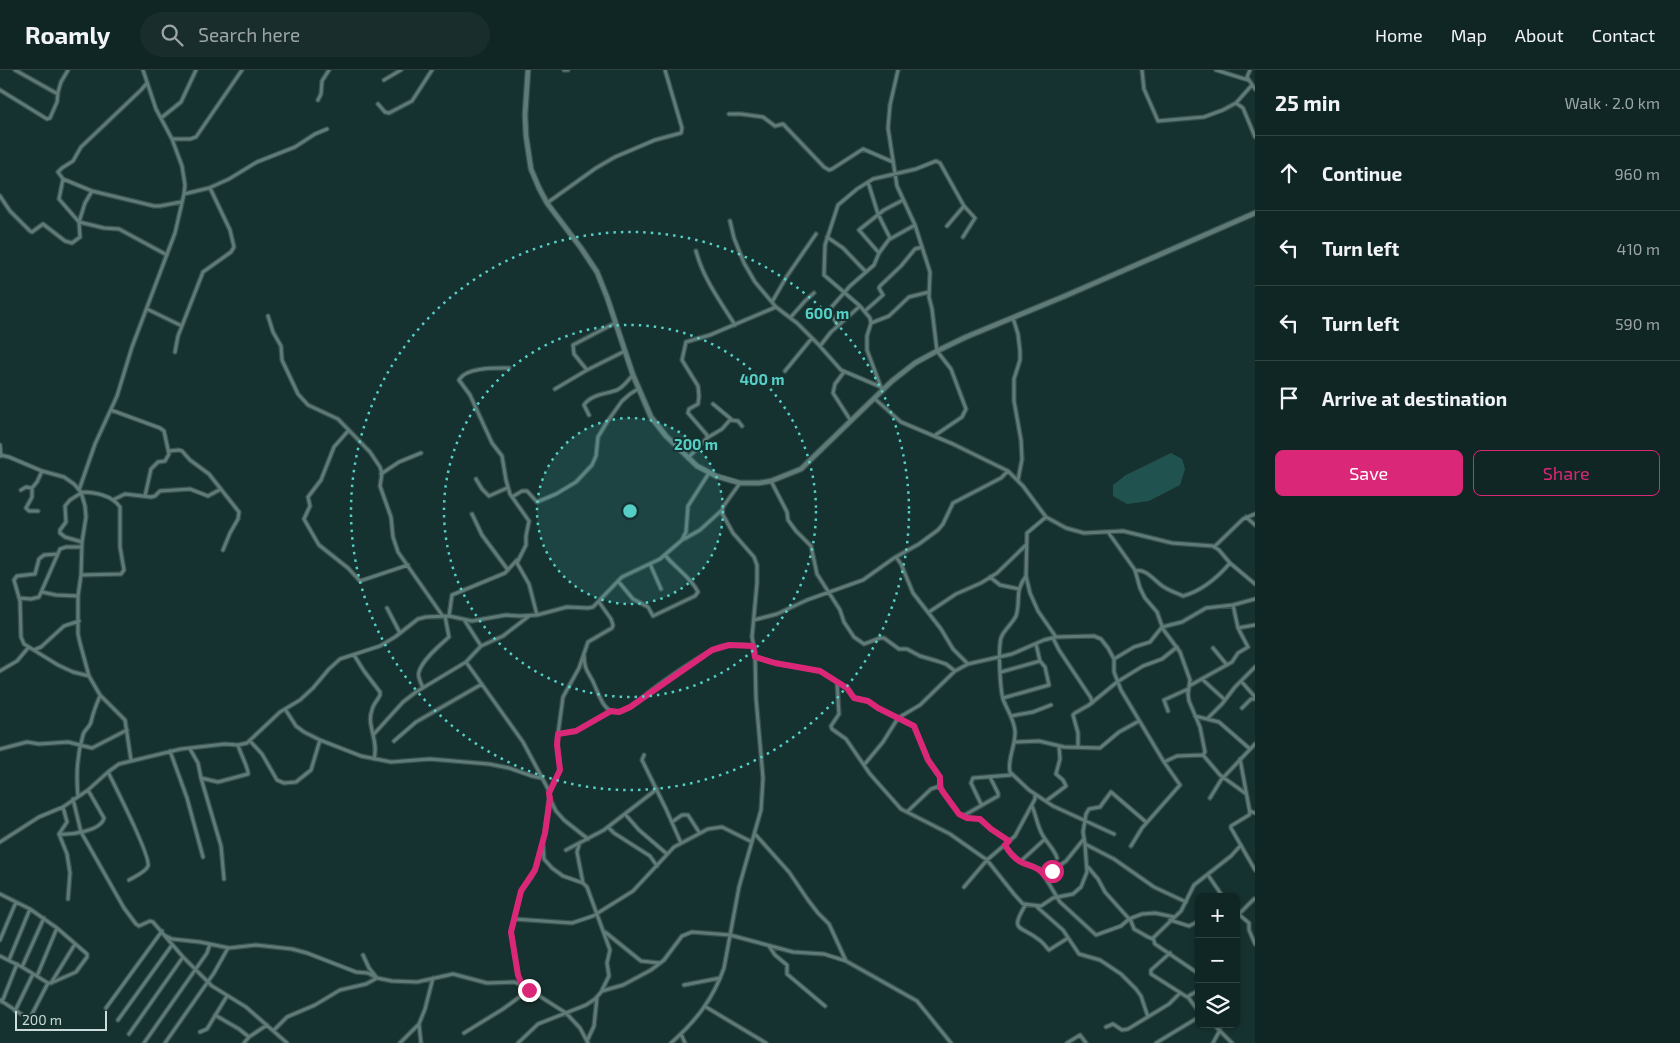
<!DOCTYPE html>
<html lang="en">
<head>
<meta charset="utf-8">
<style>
  body { margin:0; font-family:"Exo 2",sans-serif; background:#192e2c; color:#f1f3f6 }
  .controls { position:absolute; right:15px; bottom:15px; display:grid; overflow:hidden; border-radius:8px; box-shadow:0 1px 4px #0004 }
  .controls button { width:45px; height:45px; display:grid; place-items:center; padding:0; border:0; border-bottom:1px solid #304341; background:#102624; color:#f1f3f6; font:25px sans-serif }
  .scale { position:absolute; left:15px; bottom:12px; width:92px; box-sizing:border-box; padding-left:5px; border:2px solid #ccdcda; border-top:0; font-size:14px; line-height:18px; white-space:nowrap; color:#ccdcda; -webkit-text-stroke:4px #163230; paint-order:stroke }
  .stop { position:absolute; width:15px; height:15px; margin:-11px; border:4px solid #db2777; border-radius:50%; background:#fff }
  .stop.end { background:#db2777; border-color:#fff; box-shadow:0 1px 5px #0008 }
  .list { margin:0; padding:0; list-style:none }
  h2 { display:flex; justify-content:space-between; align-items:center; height:65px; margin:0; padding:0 20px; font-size:21px }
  h2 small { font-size:16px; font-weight:400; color:#9ca5a6 }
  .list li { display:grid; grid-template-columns:32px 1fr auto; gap:15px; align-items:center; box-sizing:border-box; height:75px; padding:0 20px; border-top:1px solid #304341 }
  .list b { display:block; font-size:19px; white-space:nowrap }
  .list em { font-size:16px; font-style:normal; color:#9ca5a6 }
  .actions { display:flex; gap:10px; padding:15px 20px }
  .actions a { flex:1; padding:11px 0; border:1px solid #db2777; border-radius:8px; text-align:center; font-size:18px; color:#db2777 }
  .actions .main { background:#db2777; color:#fff }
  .icon { flex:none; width:28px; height:28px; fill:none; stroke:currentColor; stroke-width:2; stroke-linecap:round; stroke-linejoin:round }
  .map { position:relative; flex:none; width:1255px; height:973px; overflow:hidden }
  header { display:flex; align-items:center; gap:30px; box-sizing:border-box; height:70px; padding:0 25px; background:#102624; border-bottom:1px solid #304341 }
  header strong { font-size:24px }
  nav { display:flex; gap:28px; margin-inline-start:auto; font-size:18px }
  .search { width:350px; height:45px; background:#192e2c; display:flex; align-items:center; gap:12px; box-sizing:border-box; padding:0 18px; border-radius:28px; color:#9ca5a6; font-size:19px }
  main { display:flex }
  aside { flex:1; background:#102624 }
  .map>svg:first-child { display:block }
  .green { fill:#205350 }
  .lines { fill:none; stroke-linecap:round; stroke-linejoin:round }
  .minor-casing { stroke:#39504e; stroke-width:5.5 }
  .secondary-casing { stroke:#39504e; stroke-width:7 }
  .minor { stroke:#5e7b78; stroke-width:3 }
  .secondary { stroke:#5e7b78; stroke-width:4.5 }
  .route { stroke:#db2777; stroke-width:6 }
  .ring { fill:none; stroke:#55cec5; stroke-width:2.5; stroke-dasharray:2.5 5 }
  .centre { fill:#55cec5; stroke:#163230; stroke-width:2.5 }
  .ring-label { font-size:15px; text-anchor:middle; font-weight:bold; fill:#55cec5; stroke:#163230; stroke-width:4; stroke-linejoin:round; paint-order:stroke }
</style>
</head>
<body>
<header>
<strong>Roamly</strong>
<div class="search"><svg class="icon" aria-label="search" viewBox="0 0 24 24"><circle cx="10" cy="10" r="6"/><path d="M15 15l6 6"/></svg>Search here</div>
<nav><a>Home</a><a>Map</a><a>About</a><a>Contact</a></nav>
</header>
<main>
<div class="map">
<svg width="1255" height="973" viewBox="0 0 1255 973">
  <rect width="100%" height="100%" fill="#163230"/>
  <!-- green -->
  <path class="green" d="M1171,383L1182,389L1185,399L1180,415L1149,431L1127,434L1113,426V415L1126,405Z"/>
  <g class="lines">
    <!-- minor casing -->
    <g class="minor-casing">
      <path id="minor" d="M15,0L56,23L58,22L61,12L68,0
        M564,0H568
        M898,0L890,35L888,58L897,116L915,155L930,202L929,227L932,239L937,281L951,299L966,339L962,347L934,366
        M1142,0L1144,19L1158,51L1204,47L1223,40L1236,33L1243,38L1255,67
        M1216,0L1248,10
        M1250,0L1247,7L1255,19
        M384,10L401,0
        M147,13L141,20L81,77L73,91L62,98L58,102L63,109L59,129L79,152L104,158L119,159L167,185
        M0,20L47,49L50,48L57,32L58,22
        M318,30L321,24L322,11L329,0
        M1236,33L1252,15
        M378,34L385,42L389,43L412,31L432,0
        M729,44H741L763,47L775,56L783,54L824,97L829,100L832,99L863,79L893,92
        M161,48L181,32L196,0
        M172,69H190L196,67L242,0
        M63,109L92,121L154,136H160L181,132
        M184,124L209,118L229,109L257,92L295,77L315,64L327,59
        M0,126L10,141L30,161L32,162L43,154L65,171L72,173L80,167L79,152L85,133L92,121
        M547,133L596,98L615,87L655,70L681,63L682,58L665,0
        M730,151L734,168L744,193L755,212L776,237L797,253L818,274L841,300L881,317
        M947,156L964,136
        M827,167L843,178L866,202
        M890,169L915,155
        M696,181C703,208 720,231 735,255
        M879,183L859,160L884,140L903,130
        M772,232L787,206L816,164
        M147,239L182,256
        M865,241L883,225L879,218L880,216L901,196L915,179L922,177
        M268,246L273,262L281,276L282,290L298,324L308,335L338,349L370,382L380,397L382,403L380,416L391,447L393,467L398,482L442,545
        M790,248L805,231L814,223
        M1013,248L1018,264L1020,281V290L1014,309V331L1021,370L1022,389L1018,410
        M871,253L889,246L909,227L929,222
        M838,256L829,240L850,216L874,195L879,183L890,168L878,144L868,112
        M820,276L831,262L860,236
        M175,282L178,266L203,202L231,182L234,177L230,160L210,118
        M509,298C495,298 466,297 459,310L470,325L492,373L502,386L506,410L510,424L529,451L526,466V475L517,493L529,514L537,545
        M587,300L574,284L573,275L615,253
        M785,301L812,268
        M844,302L835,314L833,323L851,351
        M555,319L587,300L625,281
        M882,320L867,280V266L871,253L870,248L860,236L824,205L825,175L838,135L857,119L873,109L916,99L936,91L940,93L964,136L975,148L963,167
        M874,328L901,352L953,374L1008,401L1023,416L1046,447L1066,458L1084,463L1123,461L1172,473L1213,476L1219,480L1230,493L1255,514
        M713,334L731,349
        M111,340L160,358L164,361L169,384L165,391L158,392L151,399L145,426
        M589,345L584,335C591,324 607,324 617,320C624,317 628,310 633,305
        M348,361L334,377L321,410L308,427L310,436L304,449L316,470L319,475L348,498L360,511L408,495
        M707,368L722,359L730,350L738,351L742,356
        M0,375L1,386
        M169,381L179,380L182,381L190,390L209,404L239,442L238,449L230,463L223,480
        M0,385L9,387L42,401L64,407L74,414L81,422L85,436L86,447L82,472L81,505L78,526V564L80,573L89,606L100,625L125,650L131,690
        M688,388L707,368V365L688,343L689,339L698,334L699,326L698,316L682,290L686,272L710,265L776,237
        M381,404L399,392L421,383
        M476,409L482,419L489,426L507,418
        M771,411L787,442L788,450L796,461L811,476L817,504L840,540L844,552L854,567L864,574L880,568H884L899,579H907L920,586L937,591L946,594L955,601
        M32,418V427L26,438L29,441H38
        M21,420L26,417L32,418L37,412L42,401
        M79,420L95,374L117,326L132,277L175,163L184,124L185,115L182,96L172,69L156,39L143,0
        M81,422C94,422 112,425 120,437V477L124,500L121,504L81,505
        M81,423L70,430L65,436L66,452L60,460V463L65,467L82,472
        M512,427L522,421H527L537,432L556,424L576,412L592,395L596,386L598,367L607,352L622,331L630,324L638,319
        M113,430L125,424L151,427L155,426L160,421L190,419L208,426L221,419
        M472,444L482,465L508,500
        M1046,447L1027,463L1026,506L1030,523L1038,541L1056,567
        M1246,447L1255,455
        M1108,462L1135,500L1140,518L1145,528L1157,542L1163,559L1180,582L1190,610L1188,624L1189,631L1200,657L1205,682L1203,685L1177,686L1164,692
        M684,469L700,460L722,440
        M1214,477L1243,449L1255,444
        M57,484L44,485L39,489L35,504L17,506L14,510L20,531L21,567L24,574L58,595L73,602L89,606
        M896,487L901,494L913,523L941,559L953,579L968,594
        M650,494L661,519
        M1135,501C1147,498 1155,512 1164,517C1170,521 1177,523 1183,526C1201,521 1218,507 1230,493
        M1026,506C1014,522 1021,531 1016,546C1012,554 1003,561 1001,568C998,579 1000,618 1003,629C1007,640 1014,649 1015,661C1016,676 1007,688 1010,702L1029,720L1053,736L1114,764
        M990,507L1000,515L1019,519
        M618,511L633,529L648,537L653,546L695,526L698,522C691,507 675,498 665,485
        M42,522L56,525L78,526
        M19,528L31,529L39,527L60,479L66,477H81
        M387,538L400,563
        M929,542L956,524L981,513L997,503L1026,475
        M449,546L452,525L505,503L517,490
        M754,550L777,544L807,530L863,510L894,488L919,474L938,460L943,454L953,433L1001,408L1008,401
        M465,551L481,576
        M1238,558L1255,555
        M1053,568L1059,580L1091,628L1092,633
        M1213,578L1227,595
        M34,580L41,577L64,556L79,551
        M354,585L364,601L380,622V625C378,630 373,634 372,640C366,655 379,670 374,689
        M584,585C584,602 590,603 595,616C599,625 604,642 616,642C628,642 639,631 648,623C662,612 707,580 723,576C732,574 743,575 753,576
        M755,587L775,593L820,601L847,618L854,628L868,631L878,638L914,656L928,689L940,707L941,717L943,722L959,744L967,748L979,749L991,759L1009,771
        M1114,589L1134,577L1150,572L1162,557L1182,552L1206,538L1233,535
        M466,592L523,672L548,719L550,729L556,741L564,750L588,769
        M0,601L17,591L28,578
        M1001,602L1040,591L1036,574
        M1202,609L1225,630
        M1241,611L1255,627
        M837,612L839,644L831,656L832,659L846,669L870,704L901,739L950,764L987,790L1014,824L1023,834L1041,836L1053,828L1073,824L1081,817L1087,802L1085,774
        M1189,616L1232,592L1238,583L1248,577L1238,558L1233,535L1255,529
        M423,618C421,613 417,606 419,602C422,590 440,575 449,567L445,546
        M1003,628L1049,615L1045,597L1040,591
        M1242,638L1251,629H1255
        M285,639L296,656L304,662L320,670L361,686L391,692L430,689L489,694L509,698L532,706L541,708
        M1168,641L1164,630L1188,619
        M1011,646L1033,642L1051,635
        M1195,646L1219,652L1250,679
        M1208,648L1222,634L1235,617L1255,597
        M374,664L403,632L416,622L466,592L481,576L503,566L529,546
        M558,664L576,661L611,641
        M250,671L262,684L277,710L284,713L296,712L311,700L320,670
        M394,671L416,652L482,614
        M1015,672L1039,671L1064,677L1100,678L1119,662L1139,651
        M1078,677V663L1073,645L1075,643L1089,635L1117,612L1143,596L1162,589L1177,577
        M0,679L27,672L39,674L68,672L92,678L127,660
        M190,679L198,693L201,708L221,776L224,809
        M170,681L187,728L203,787
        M644,685L642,690L666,739L681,773
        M1203,685L1220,705L1245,723
        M1240,689L1250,743L1249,745L1231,756V758L1255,800
        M864,695L883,672L898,648L920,635L955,601L968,594L1012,584L1044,570L1056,567L1094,566L1101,569L1108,578L1114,589V602L1121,620L1164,692L1180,715L1142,758L1131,776
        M108,702C114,714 151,787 148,796C146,802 134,807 129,810
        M201,708L218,712L248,704C249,699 240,683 238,675
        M549,723L560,700L557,671L563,627L579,598L588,572L612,558L613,555L611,549L599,532
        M78,726C76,706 77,685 83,665C84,660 90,657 91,652C93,643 96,635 100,626
        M1210,728L1221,710L1255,674
        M73,729L81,762L124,838L136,854L139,856L150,851L153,852L183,887L212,916L246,937L287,973
        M1046,731L1066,716L1063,710L1056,704L1060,689L1059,676
        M981,734L971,713L973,708L1011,705
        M1032,736C1036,745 1037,755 1042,764C1046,772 1055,780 1057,788
        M63,737L67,752L59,764L67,784L70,803L68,829
        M1250,741L1255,743
        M907,742L931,719L940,716
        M625,744L639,760L667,784
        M963,746L998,726V723L990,707
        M672,752L682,745H688L699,762
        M1146,752L1111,722L1100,737L1089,739L1086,744L1083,762L1085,774L1114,789L1154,817L1186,832
        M608,757L614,763L650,786L657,796
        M59,764C71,765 101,761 104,748L88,720
        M755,764L789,802L808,830L818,843L829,854L846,891
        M0,772L39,747L63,737L88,720L108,702L119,694L181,679L225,674L238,675L247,673L280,642L300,630L313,618L329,599L340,589L380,576L395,567L418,549L426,547L449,546L472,551L506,545L520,546L537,545L567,537L588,538L593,537L622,507L660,489L682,470L686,462L688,436L709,403
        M543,775L544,789L552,798L563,806L583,813L587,817L610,880L607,893L609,906L602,920
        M579,775L577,782L583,813
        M1005,775L1009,781L1020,791L1040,799L1060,832L1096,865L1121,856L1129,849L1142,844L1155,843L1174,847
        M566,780L604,760L657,719
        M1021,791L1045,769
        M1088,797L1098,809L1105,822L1131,851L1134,859L1148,867L1153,869
        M1208,805L1223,827
        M1045,806L1066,791L1083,770
        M964,817L987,790L1015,766L1035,729V724
        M0,824L30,839L57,858L87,884V887L76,902L51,913H48L22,897L0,886
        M1026,834C1009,862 1020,855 1038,869C1043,872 1046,877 1049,880L1068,868
        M1037,837L1063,860L1079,884L1100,890L1121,904L1136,919L1141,926L1148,947
        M1236,842L1249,853V860L1255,874
        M1239,844L1254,829
        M514,849L572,853L593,846L633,821L674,777L708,759L722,757L752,772
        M1170,850L1189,856L1199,851
        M605,862L641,891L660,893
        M166,866L172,869L200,872L229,878L256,875L292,879L307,883L356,902L368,903L377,908L392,911L417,912L453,904L487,913L514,912L522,915L566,943L580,958L588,973
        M0,870L16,832
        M769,876L775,885L787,895V904L825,936
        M1170,883L1151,900V904L1187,927L1199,920
        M9,890L30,839
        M22,897L44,848
        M1199,904L1155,874L1153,868L1181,841L1194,815L1231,786L1241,775
        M37,906L57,858
        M51,913L75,874
        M522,914L518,905L511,862L521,821L532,806L537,795L545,763L549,729
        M684,915L720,908
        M1188,927L1199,942
        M0,930L27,948L31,946L48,913
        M2,932L17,894
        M706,937L766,973
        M106,938L162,861
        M15,941L33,904
        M215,945L239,959L249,967
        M118,950L172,875
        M419,954L421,973
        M1213,954L1232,973
        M1106,957L1113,954L1122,960L1128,959L1169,934L1180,923
        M274,960L287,947L315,935L340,920L366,914L377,908L369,898L363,885
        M200,962L207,959L227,926
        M464,963L503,939L529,920
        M129,964L183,887
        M681,964L685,973
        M587,971L594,956L597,927
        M144,973L207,883L210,874
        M165,973L214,903L228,878
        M244,973L249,967L267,955
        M400,973L419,954L425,939L433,908
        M518,973L538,954L586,935L595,929L602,921L623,915L651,900L664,890L682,866L692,862L730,865L793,882L824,884L846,891L917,931L951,973
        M671,973C696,951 713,929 724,898L739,817L761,740L763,708L756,628L755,583L752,567L757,513V495L754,487L733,463L722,443L723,437L740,413
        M1067,973L1080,965L1086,973
        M1156,973L1199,947
        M1213,973L1220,960"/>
    </g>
    <!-- secondary casing -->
    <g class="secondary-casing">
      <path id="secondary" d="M528,0L525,45L526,66L531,99L539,118L547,133L581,178L597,202L607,227L633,305L651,347L666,366L697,396L716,406L740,413H759L771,411L801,399L892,311L915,293L937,281L966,267L1065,226L1255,143"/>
    </g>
    <!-- minor -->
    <use href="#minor" class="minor"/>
    <!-- secondary -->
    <use href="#secondary" class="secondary"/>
  </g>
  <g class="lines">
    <!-- route -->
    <path class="route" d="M529,920L522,915L518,905L511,862L521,821L535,800L545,763L550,729L549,723L560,700L557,675L558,664L576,661L611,641L619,642L630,637L712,580L729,575L753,576L755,587L775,593L820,601L847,618L854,628L868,631L878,638L914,656L928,690L940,707V717L943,722L959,744L967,748L980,749L991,759L1009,771L1005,775C1009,782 1016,790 1023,793C1033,797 1038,797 1045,806L1052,801"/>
  </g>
  <!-- distance rings -->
  <circle cx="630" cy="441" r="93" fill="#55cec5" fill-opacity=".12"/>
  <g class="ring">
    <circle cx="630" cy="441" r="93"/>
    <circle cx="630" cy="441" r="186"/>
    <circle cx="630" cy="441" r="279"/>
  </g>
  <circle cx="630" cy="441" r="8" class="centre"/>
  <g class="ring-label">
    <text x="827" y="249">600 m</text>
    <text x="762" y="315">400 m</text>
    <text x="696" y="380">200 m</text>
  </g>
</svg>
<div class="controls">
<button>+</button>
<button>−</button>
<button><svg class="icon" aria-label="layers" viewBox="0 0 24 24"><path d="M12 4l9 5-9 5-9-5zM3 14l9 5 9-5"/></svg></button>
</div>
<div class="scale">200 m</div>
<div class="stop" style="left:1052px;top:801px"></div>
<div class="stop end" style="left:529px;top:920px"></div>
</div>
<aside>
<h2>25 min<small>Walk · 2.0 km</small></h2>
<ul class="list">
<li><svg class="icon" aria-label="ahead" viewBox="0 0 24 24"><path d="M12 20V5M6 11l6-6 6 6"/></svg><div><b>Continue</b></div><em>960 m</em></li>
<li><svg class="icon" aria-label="left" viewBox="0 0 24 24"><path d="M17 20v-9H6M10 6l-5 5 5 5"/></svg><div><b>Turn left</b></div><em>410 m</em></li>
<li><svg class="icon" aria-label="left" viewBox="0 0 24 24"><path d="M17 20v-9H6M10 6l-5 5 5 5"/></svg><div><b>Turn left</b></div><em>590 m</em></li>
<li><svg class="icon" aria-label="arrive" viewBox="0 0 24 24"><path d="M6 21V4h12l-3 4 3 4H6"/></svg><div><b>Arrive at destination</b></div></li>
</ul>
<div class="actions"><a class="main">Save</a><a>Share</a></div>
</aside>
</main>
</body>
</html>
